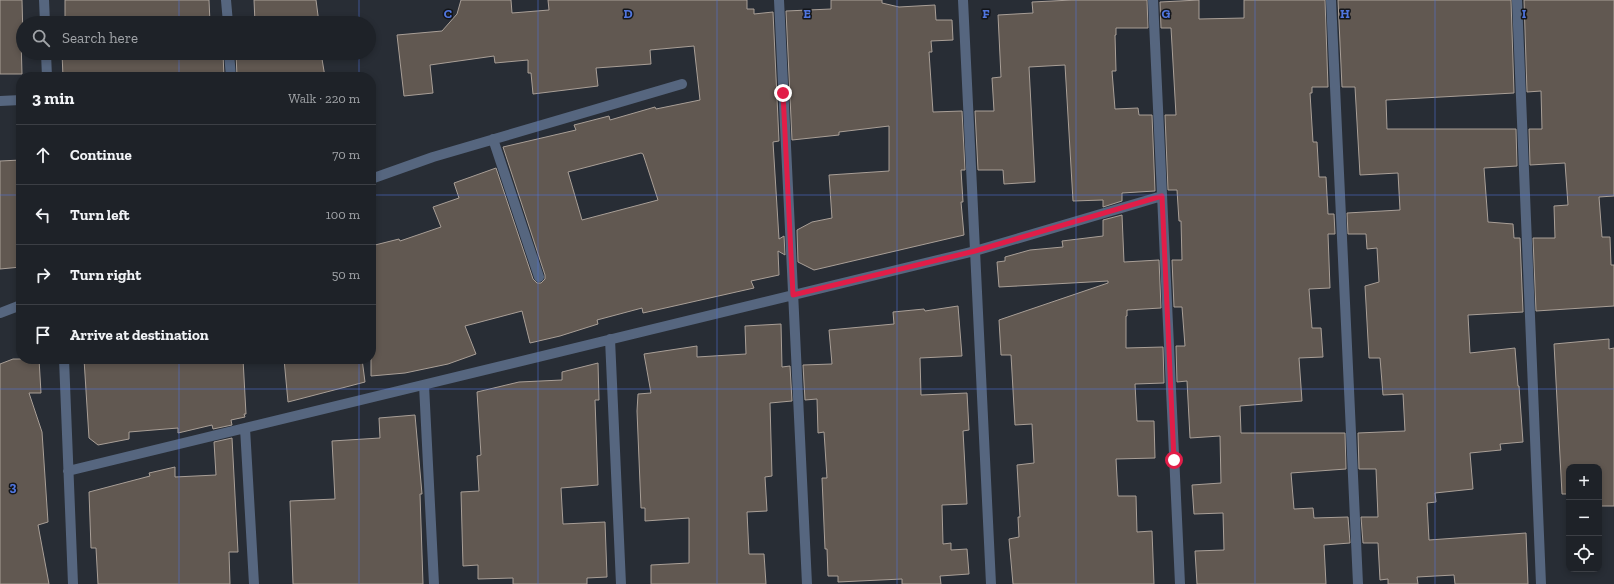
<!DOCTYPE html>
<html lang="en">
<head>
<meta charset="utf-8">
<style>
  body { margin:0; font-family:"Zilla Slab",serif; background:#2b2f34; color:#f1f3f6 }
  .controls { position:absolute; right:12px; bottom:12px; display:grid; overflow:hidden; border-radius:8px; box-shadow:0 2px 6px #0003 }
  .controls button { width:36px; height:36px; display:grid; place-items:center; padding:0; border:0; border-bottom:1px solid #3c3f45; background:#1e2228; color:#f1f3f6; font:20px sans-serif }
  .stop { position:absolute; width:12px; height:12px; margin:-9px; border:3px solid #e11d48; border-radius:50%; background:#fff }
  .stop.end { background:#e11d48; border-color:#fff; box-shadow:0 1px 4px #0008 }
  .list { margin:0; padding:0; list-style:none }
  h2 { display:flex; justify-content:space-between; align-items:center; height:52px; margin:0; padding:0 16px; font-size:17px }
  h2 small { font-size:13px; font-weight:400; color:#a1a4a8 }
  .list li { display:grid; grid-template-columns:26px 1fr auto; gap:12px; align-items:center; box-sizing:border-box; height:60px; padding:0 16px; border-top:1px solid #3c3f45 }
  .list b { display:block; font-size:15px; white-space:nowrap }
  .list em { font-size:13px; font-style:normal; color:#a1a4a8 }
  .icon { flex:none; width:22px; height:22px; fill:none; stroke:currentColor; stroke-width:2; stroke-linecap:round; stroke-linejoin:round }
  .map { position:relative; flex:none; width:1614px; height:584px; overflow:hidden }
  .search { position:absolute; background:#1e2228; box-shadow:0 2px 6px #0003; left:16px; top:16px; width:360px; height:44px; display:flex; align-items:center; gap:10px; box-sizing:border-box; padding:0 14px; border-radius:22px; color:#a1a4a8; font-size:15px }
  .panel { position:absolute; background:#1e2228; box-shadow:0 2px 6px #0003; left:16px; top:72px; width:360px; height:292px; border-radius:16px }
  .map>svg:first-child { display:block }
  .building { fill:#615851; stroke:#a99f97; fill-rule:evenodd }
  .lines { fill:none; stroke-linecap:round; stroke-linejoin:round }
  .minor { stroke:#56667f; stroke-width:10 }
  .route { stroke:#e11d48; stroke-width:5 }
  .grid { fill:none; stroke:#5076df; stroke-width:1; stroke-opacity:0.55 }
  .grid-label { font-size:13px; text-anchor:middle; font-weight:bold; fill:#5076df; stroke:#131519; stroke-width:3; stroke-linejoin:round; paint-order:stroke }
</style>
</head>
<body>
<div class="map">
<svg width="1614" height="584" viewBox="0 0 1614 584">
  <rect width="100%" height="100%" fill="#282d35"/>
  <!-- building -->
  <path class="building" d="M0,0H22L23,38L21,39L22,74H0Z
    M65,0H209L210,23H65Z
    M254,0H316L319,23H255Z
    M461,0H511L512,13L549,10L548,0H747V9H754V14L773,12L779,141L773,142L779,239L784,236L785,255L778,251L779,275L751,281L754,288L643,313L642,308L597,320L598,324L560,336L530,343L522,311L465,326L476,354L448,364L405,373L371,376V246L399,239L400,241L441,227L433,207L459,198L454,183L496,168L533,279L537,283H541L545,279V275L503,147L576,130L574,125L609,116L610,120L655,107L656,109L700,100L694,46L650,50L651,64L596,68L598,86L533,94L531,73H528V60L495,63L494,56L430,65L433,93L404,96L397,35L442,31L457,14ZM641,153L643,154L658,200L582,220L568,172Z
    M831,0H882V3L899,7L935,5L936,20H952L953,40L931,41L932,52H929L933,112L962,111L965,170H961L963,202H961L964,235L814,270L798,262L797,230L812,222L832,218L829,175L889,171V126L839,132V135L792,140L786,11L831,9Z
    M1072,0H1147L1148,28H1116V35H1115L1116,71H1112L1115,109L1138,108L1139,115H1152L1155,191L1122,193V201L1103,207V200L1073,201L1065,65L1029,67L1035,182L1004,184L1003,170H978L975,111H994L992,78L1001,77L998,15L1033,13L1032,2Z
    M1199,0V19L1244,18V0H1325L1328,87H1312V93H1310L1313,142H1317L1319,177H1326L1328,214H1334L1335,234H1328L1330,288L1309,289L1312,328H1321L1323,357L1299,358L1302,401L1240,406L1241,433H1345L1346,469L1291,473L1294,509L1313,508L1314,518L1348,517L1350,543L1324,545L1326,584H1197L1195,551L1224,550L1223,513L1194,514L1192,485L1221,483L1220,436L1190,438L1187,381L1177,382L1176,346H1185L1182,307H1174L1172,260H1182L1181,221H1179L1177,190H1168L1165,115H1176L1171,28H1161L1160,2Z
    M1338,0H1511L1514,93L1386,100L1387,129H1516L1517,166L1484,168L1488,222L1513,224L1514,238H1520L1523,312L1468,315L1470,353L1515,348L1518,386H1519L1523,442L1500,444L1501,450L1470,453L1473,489L1435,493L1436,502L1427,503L1429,540L1526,533L1528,584H1455L1454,575L1417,577L1418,584H1388V579L1380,580L1378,543H1363L1361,517H1378L1376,469H1359L1358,433L1405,431L1403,394L1383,395L1380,358H1369L1365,286L1379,282L1377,248L1367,249L1366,234H1348L1347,213L1400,210L1398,173L1360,175L1355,87H1342Z
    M1524,0H1614V196L1599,197L1602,237H1610L1611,265H1614V306L1536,311L1533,238H1555L1554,206L1568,205L1565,163L1530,165L1529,129H1542L1541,91L1527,92Z
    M62,53H223L224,77H63Z
    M236,53H321L325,77H237Z
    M21,160V267L0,269V161Z
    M1122,215L1124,262L1159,260L1161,308L1127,310V316H1126V348L1163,347L1164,383L1135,384L1137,421H1154L1155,458L1116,459L1118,496H1136L1137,532L1152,531L1154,584H1013L1009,539L1019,537L1018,517H1020L1017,465L1034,463L1032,424L1015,425L1011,355H1001L999,320L1108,283V281L999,287L997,262L1005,261V257L1030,250L1063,247L1062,241L1103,236V220Z
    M958,306L962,356L920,358L921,395L967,393L969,430L963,431L967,504L942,505L943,544L951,543V550L967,549L969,574L940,576L941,584H902V579L838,582V576H828L827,549H825L822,478H827L824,432L818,433L817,399L805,400L803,365L832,364L829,330L894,324L893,312L924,309L925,311Z
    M781,324L782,367L790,366L792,401L770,403L772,476L765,477L767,511L747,512L749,554H764L766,584H651V565L689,563V518L645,521V508H641L637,411L638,394L651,393L644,354L697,346V357L746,354L745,326Z
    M1609,339V349L1614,348V506H1599V467H1569V506H1567V494H1562L1554,344Z
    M13,359H39L41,393H29L42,432L48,522L38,525L49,584H0V364Z
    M84,359H243L246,414H244L245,417L231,420L232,425L213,429L212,425L178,433V428L129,432V439L98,445L89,438Z
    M284,359H362L365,382L288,402Z
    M598,363L599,400H595L598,485L561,488L563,524L605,522L607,577L587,578V584H513V578L478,579V565L463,566L461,492L479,491L477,456L481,455L477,392L519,382L562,380V372Z
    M415,415L422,494H420L423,584H293L290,501L335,499L332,441L380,438L379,418Z
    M232,438L238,552H229L230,584H98L96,548H91L89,492L150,476L149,473L175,467V477L216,475L214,442Z"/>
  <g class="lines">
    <!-- minor -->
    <path class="minor" d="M44,0L45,23
      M226,0L228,23
      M779,0L807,584
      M963,0L991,584
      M1153,0L1180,584
      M1331,0L1358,584
      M1517,0L1541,584
      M46,53L47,77
      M229,53L231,77
      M0,101L21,100
      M493,139L539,277
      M371,179L433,157L682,84
      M0,313L21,305
      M610,339L621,584
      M64,359L73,584
      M424,385L434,584
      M245,428L254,584
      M68,471L975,251L1162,196"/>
  </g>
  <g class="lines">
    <!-- route -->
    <path class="route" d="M783,93L793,295L975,251L1162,196L1174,460"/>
  </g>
  <!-- grid -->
  <path class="grid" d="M179,0V23M359,0V23M538,0V584M717,0V584M897,0V584M1076,0V584M1255,0V584M1435,0V584M179,53V77M359,53V77M0,195H21M371,195H1614M179,359V584M359,359V584M0,389H1614"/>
  <g class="grid-label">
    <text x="448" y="18">C</text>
    <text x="628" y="18">D</text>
    <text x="807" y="18">E</text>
    <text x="986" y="18">F</text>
    <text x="1166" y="18">G</text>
    <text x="1345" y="18">H</text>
    <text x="1524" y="18">I</text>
    <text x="13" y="491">3</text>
  </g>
</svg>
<div class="controls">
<button>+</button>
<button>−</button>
<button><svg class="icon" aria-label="locate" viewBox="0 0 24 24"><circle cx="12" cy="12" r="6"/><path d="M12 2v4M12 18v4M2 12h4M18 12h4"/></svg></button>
</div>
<div class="stop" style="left:1174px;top:460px"></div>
<div class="stop end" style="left:783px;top:93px"></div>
<div class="search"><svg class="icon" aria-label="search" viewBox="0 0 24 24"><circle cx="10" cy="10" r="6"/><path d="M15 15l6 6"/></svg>Search here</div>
<section class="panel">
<h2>3 min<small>Walk · 220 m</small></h2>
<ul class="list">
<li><svg class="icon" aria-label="ahead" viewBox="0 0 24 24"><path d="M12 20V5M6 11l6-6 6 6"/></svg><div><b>Continue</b></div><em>70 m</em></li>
<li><svg class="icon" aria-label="left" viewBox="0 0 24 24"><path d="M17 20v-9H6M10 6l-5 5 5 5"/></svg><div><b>Turn left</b></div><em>100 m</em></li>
<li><svg class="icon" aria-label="right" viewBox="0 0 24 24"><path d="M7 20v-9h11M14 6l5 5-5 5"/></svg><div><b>Turn right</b></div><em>50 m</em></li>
<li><svg class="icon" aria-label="arrive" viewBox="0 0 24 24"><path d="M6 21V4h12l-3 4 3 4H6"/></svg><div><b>Arrive at destination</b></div></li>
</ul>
</section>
</div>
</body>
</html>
